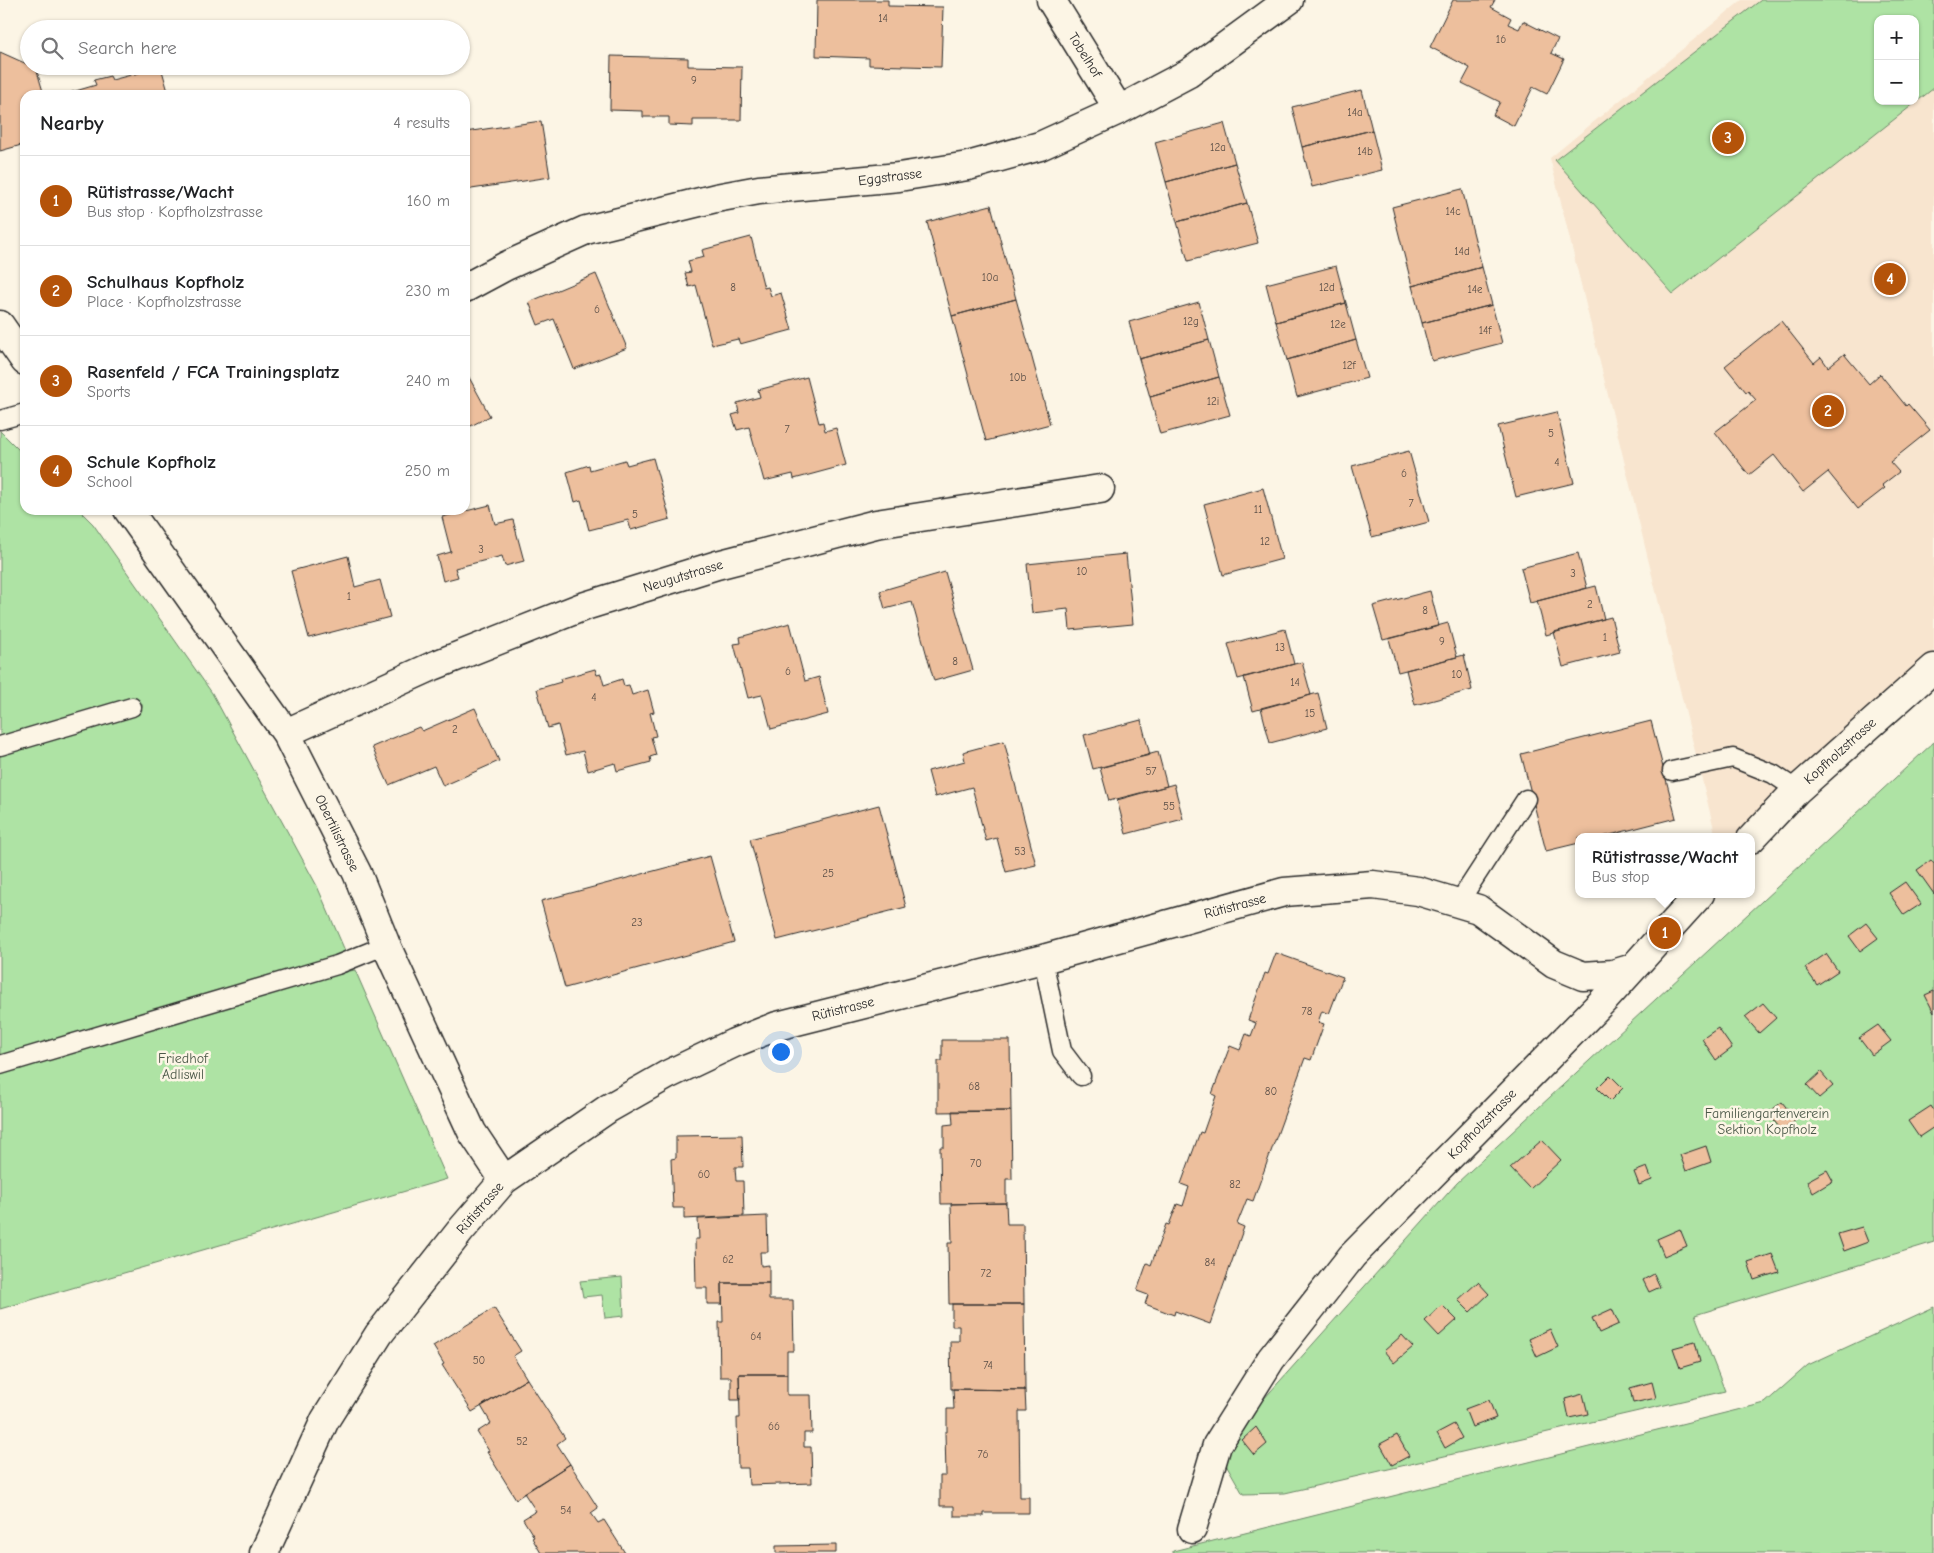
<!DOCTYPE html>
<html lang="en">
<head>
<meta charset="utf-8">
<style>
  body { margin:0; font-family:"Comic Neue",sans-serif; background:#f2f2f2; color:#202124 }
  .controls { position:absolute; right:15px; top:15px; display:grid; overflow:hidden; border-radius:10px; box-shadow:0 1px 4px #0004 }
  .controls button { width:45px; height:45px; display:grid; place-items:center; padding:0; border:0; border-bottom:1px solid #e0e0e0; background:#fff; color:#202124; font:25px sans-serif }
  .you { position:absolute; left:780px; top:1051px; width:18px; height:18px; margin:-12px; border:4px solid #fff; border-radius:50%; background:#1a73e8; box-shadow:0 0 0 8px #1a73e833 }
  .badge { display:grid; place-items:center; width:32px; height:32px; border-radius:50%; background:#b45309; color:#fff; font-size:16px; font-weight:700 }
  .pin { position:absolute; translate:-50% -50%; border:2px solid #fff; box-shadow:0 1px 5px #0006 }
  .popup { position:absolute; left:1575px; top:833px; width:180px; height:65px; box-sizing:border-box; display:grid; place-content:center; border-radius:10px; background:#fff; filter:drop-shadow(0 1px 4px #0005); font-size:16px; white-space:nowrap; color:#757577 }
  .popup b { font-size:19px; color:#202124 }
  .popup::after { content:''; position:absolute; left:50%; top:100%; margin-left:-10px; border:10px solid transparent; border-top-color:#fff }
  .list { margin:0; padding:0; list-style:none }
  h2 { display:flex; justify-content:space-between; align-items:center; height:65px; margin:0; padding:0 20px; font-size:21px }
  h2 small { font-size:16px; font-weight:400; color:#757577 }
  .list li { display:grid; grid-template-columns:32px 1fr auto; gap:15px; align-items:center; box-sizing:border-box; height:90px; padding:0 20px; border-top:1px solid #e0e0e0 }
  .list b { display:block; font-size:19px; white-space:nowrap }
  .list p { margin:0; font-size:16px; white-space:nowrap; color:#757577 }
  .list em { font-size:16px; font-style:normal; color:#757577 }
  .icon { flex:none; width:28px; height:28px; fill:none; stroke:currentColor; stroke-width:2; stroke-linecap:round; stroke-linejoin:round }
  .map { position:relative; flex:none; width:1934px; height:1553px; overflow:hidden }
  .search { position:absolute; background:#fff; box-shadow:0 1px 4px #0004; left:20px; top:20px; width:450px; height:55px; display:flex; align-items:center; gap:12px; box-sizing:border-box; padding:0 18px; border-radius:28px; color:#757577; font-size:19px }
  .panel { position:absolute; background:#fff; box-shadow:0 1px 4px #0004; left:20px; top:90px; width:450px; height:425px; border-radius:15px }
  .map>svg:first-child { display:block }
  .built { fill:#f8e5cf; fill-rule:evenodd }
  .green { fill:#aee3a4; stroke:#6c8768; fill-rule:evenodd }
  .building { fill:#edbf9d; stroke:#2b2b2b }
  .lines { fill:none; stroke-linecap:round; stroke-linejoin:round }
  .service-casing { stroke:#2b2b2b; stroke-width:21 }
  .minor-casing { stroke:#2b2b2b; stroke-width:31 }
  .service { stroke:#fcf5e5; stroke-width:18 }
  .minor { stroke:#fcf5e5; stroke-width:28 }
  .labels { text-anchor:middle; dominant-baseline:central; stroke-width:5; stroke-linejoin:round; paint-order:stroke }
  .number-label { font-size:11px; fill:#5c5048 }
  .street-label { font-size:14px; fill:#2b2b2b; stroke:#fcf5e5 }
  .park-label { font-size:14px; fill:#4c5949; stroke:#fcf5e5 }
</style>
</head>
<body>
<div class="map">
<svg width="1934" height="1553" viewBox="0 0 1934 1553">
  <rect width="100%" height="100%" fill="#fcf5e5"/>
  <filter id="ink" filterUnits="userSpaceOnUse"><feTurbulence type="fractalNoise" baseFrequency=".02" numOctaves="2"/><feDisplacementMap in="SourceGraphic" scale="10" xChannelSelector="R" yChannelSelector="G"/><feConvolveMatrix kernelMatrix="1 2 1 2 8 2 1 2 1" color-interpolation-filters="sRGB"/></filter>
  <g filter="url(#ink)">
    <!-- built -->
    <path class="built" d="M1742,0H1934V668L1751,837H1716L1550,158ZM1878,19H1915V101H1878Z"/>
    <!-- green -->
    <path class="green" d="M1761,0H1934V88L1673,294L1555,160ZM1878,19H1915V101H1878Z
      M0,431L25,456V510H79L93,524L212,693L317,886L346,953L340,973L355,970L447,1179L0,1309Z
      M1934,742V1242L1695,1315L1725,1391L1285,1493L1243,1494L1226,1464L1237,1429L1457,1183Z
      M622,1277L624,1316L605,1318L602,1295L583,1297L580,1281Z
      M1934,1307V1553H1173V1551L1765,1403L1808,1365Z"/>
    <!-- building -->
    <path class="building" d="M817,0H888V6L943,7L941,67L869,65V58L816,56Z
      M1453,0H1495L1491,7L1511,18L1508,24L1519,29L1523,21L1558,39L1551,53L1564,59L1547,94L1533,87L1514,126L1493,115L1500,102L1462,83L1470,68L1430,47Z
      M0,52L29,65V66L36,68L44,95H25V144L0,151Z
      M611,56L688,58V66L742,67L741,120H693V126L669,125V117H643V111L610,110Z
      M161,67L169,95H62L96,85L94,80L110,76L112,80Z
      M1362,90L1372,130L1302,147L1292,107Z
      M541,121L550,177L465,190V132Z
      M1224,123L1235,163L1166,182L1155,142Z
      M1372,130L1382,170L1312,187L1302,147Z
      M1235,163L1247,203L1177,222L1166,182Z
      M1462,189L1482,267L1412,286L1392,207Z
      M1247,203L1258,243L1188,261L1177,222Z
      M991,205L1016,299L952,316L927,222Z
      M751,237L764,288L768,287L771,296L781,293L792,330L740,344L738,339L712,345L696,285L689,287L685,273L691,272L688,261L704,257L702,250Z
      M1336,266L1346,303L1276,322L1266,284Z
      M1482,267L1492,305L1422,323L1412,286Z
      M596,274L627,348L574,369L554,319L538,325L529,302Z
      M1016,299L1050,424L986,441L952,316Z
      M1199,302L1209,340L1139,359L1129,322Z
      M1346,303L1356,340L1287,360L1276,322Z
      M1492,305L1502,343L1432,361L1422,323Z
      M1781,321L1814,363L1821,357L1828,367L1844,354L1869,384L1880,374L1906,406L1908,404L1930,430L1890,462L1899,472L1882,485L1885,488L1858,509L1828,472L1803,492L1774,455L1749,475L1715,432L1756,400L1748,391L1746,392L1725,366Z
      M1209,340L1219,377L1150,397L1139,359Z
      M1356,340L1367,378L1297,397L1287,360Z
      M465,370L490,416L465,429Z
      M807,377L819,423L823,422L825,431L836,428L846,465L794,479L793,474L764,481L749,427L737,430L732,415L739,413L737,403L760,397L758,390Z
      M1219,377L1230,415L1160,434L1150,397Z
      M1557,412L1574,483L1516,497L1498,426Z
      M1409,451L1429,522L1372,537L1352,466Z
      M653,458L670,519L631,530L628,520L589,530L581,500L575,502L567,472L589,465L590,470L625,460L627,465Z
      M1263,488L1282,559L1223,575L1204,504Z
      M490,505L495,524L513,520L524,561L505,566L502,556L455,568L458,577L443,581L437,556L451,552L442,517Z
      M1578,553L1587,588L1530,603L1521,568Z
      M1126,554L1133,624L1070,630L1068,609L1032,613L1027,564Z
      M348,556L355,587L380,580L390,617L309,638L291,571Z
      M945,572L973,670L934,681L912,602L885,609L880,591Z
      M1596,586L1604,619L1546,635L1537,601Z
      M1430,591L1439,626L1383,640L1373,606Z
      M1611,617L1620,652L1563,667L1554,632Z
      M790,623L805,681L819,677L828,714L771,729L762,695L748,698L734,644L741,643L740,637Z
      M1448,623L1457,657L1398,672L1389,639Z
      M1285,629L1294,664L1238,679L1228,644Z
      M1464,655L1472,690L1415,705L1406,670Z
      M1302,662L1311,695L1253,711L1244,677Z
      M595,669L597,675L601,674L604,685L622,679L624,686L629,685L632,695L648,690L654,712L650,713L656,736L651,737L656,755L650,757L651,762L617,771L615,763L588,771L583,751L566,755L558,725L548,728L537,689L561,682L560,679Z
      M1318,693L1327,728L1270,743L1261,708Z
      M475,708L499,761L443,786L434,766L389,785L372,747L419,727L422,731Z
      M1141,720L1150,755L1093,769L1084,735Z
      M1651,721L1676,818L1602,837H1579V843L1546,851L1521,754Z
      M1004,741L1036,865L1006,872L997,838L986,841L972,787L935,797L928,771L965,761L963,752Z
      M1158,752L1167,786L1109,801L1100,768Z
      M1174,784L1183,819L1126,834L1117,800Z
      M879,805L906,907L777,940L750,839Z
      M710,856L734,942L565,988L541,901Z
      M1931,860L1934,864V894L1917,870Z
      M1905,882L1921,904L1904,915L1889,893Z
      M1866,923L1878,938L1860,951L1849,936Z
      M1276,953L1343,977L1329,1014L1322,1011L1318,1022L1324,1024L1311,1060L1305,1058L1253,1201L1247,1199L1237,1224L1244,1227L1210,1324L1175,1311L1174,1315L1145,1304L1148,1295L1137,1291L1147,1263L1151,1265L1166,1224L1169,1225L1177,1204L1183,1206L1189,1187L1181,1184L1200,1132L1203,1133L1216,1096L1212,1094L1230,1046L1240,1050L1246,1034L1251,1036L1256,1023L1248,1020L1265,973L1268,974Z
      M1826,954L1838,971L1817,985L1805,968Z
      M1934,991V1013L1925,995Z
      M1763,1003L1776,1018L1759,1033L1745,1017Z
      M1878,1025L1891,1041L1872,1055L1859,1038Z
      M1718,1028L1732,1048L1716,1060L1702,1039Z
      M942,1040H1010L1011,1111L938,1112V1061H942Z
      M1821,1072L1833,1086L1819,1098L1807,1085Z
      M1610,1075L1623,1088L1610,1101L1597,1088Z
      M1782,1102L1796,1120L1782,1131L1768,1113Z
      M1931,1106L1934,1111V1127L1919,1137L1908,1121Z
      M952,1111H1011L1012,1179H1006V1203L941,1204L940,1147H944V1125L953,1124Z
      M742,1135L743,1167H735L736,1181H743L744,1216L684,1219V1208H673L671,1159L676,1158V1136Z
      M1542,1140L1561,1160L1530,1189L1510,1168Z
      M1706,1146L1711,1162L1686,1171L1680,1155Z
      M1647,1167L1652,1180L1639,1185L1634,1172Z
      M1827,1170L1833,1181L1813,1193L1807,1181Z
      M1006,1203L1007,1224H1023L1024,1304H949L948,1243H952L951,1204Z
      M767,1216L768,1252H760L761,1266L769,1265V1283H722V1304H707V1288H696L695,1239H699L698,1219Z
      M1862,1227L1868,1242L1844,1251L1838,1234Z
      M1680,1229L1687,1246L1664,1256L1657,1239Z
      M1772,1254L1779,1272L1754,1280L1748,1262Z
      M1654,1274L1660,1287L1649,1292L1643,1280Z
      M1478,1282L1489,1294L1470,1312L1458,1300Z
      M722,1283H769V1300H793L794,1351H787V1374H739L740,1400H731V1377H720L719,1322H723Z
      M952,1304H1024L1025,1390L951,1389L950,1341H959V1326H952Z
      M1442,1305L1457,1320L1439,1336L1425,1321Z
      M494,1308L521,1351L513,1356L527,1379L472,1412L442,1365L444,1364L433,1346Z
      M1612,1309L1619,1324L1599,1333L1592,1318Z
      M1550,1329L1558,1347L1537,1357L1529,1339Z
      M1402,1335L1413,1347L1394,1363L1384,1351Z
      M1695,1342L1700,1362L1680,1368L1673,1348Z
      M739,1374H787V1395H811L812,1433H804V1447H811L812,1483L749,1485L748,1468H738L737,1418H740Z
      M527,1379L565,1438L557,1444L570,1464L516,1499L487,1452L489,1451L477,1432L491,1423L481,1406Z
      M1652,1382L1656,1398L1633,1403L1630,1388Z
      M953,1389L1025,1390L1026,1411H1019L1020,1497H1029V1513H984V1516H954V1506H940V1476H946L945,1432H947V1409H954Z
      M1583,1394L1588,1414L1569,1418L1565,1399Z
      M1489,1400L1496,1418L1472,1427L1465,1409Z
      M1454,1424L1462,1438L1445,1448L1437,1433Z
      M1256,1427L1267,1444L1254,1455L1242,1440Z
      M1397,1435L1409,1456L1392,1465L1380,1444Z
      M570,1464L598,1508L591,1513L598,1523L604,1520L625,1553H541L532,1538L534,1537L523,1519L536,1511L524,1493Z
      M836,1545V1553H776V1546Z"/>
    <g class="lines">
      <!-- service casing -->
      <g class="service-casing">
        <path id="service" d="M0,420L25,413
          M0,746L132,707
          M1672,771L1733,758L1773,774L1797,790
          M1459,902L1526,799
          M1043,959L1062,1051L1081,1076
          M0,1065L337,965L386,945"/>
      </g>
      <!-- minor casing -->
      <g class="minor-casing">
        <path id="minor" d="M1051,0L1119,110
          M465,288L506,266L586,230L716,198L759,190L899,177L968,166L1040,146L1119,110L1189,73L1289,0
          M0,325L25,361
          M128,510L286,733L357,873L386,945L472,1132L504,1180
          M286,733L433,666L582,607L717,565L876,524L1100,489
          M1751,839L1797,790L1934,668
          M1192,1529L1217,1445L1271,1359L1352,1256L1605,999L1700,894
          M264,1553L325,1420L379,1334L461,1230L504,1180L609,1108L667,1075L734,1043L777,1026L1043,959L1284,892L1373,885L1418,891L1478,909L1554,964L1583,976L1613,974L1633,968"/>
      </g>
      <!-- service -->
      <use href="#service" class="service"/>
      <!-- minor -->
      <use href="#minor" class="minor"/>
    </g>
  </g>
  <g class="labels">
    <!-- number labels -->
    <g class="number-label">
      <text x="883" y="18">14</text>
      <text x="1501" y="39">16</text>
      <text x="694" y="80">9</text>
      <text x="1355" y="112">14a</text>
      <text x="1218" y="147">12a</text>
      <text x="1365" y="151">14b</text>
      <text x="1453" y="211">14c</text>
      <text x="1462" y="251">14d</text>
      <text x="990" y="277">10a</text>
      <text x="733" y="287">8</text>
      <text x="1327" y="287">12d</text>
      <text x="1475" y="289">14e</text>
      <text x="597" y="309">6</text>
      <text x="1191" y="321">12g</text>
      <text x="1338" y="324">12e</text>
      <text x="1485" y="330">14f</text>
      <text x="1349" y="365">12f</text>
      <text x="1018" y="377">10b</text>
      <text x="1213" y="401">12i</text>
      <text x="787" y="429">7</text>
      <text x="1551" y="433">5</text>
      <text x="1557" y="462">4</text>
      <text x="1404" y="473">6</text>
      <text x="1411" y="503">7</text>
      <text x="1258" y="509">11</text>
      <text x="635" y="514">5</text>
      <text x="1265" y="541">12</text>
      <text x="481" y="549">3</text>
      <text x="1082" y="571">10</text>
      <text x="1573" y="573">3</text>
      <text x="349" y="596">1</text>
      <text x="1590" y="604">2</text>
      <text x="1425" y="610">8</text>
      <text x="1605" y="637">1</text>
      <text x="1442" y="641">9</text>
      <text x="1280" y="647">13</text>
      <text x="955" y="661">8</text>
      <text x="788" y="671">6</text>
      <text x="1457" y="674">10</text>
      <text x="1295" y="682">14</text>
      <text x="594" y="697">4</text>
      <text x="1310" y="713">15</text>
      <text x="455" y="729">2</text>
      <text x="1151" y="771">57</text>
      <text x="1169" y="806">55</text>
      <text x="1020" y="851">53</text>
      <text x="828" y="873">25</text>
      <text x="637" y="922">23</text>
      <text x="1307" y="1011">78</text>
      <text x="974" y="1086">68</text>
      <text x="1271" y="1091">80</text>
      <text x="976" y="1163">70</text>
      <text x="704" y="1174">60</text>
      <text x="1235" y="1184">82</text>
      <text x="728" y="1259">62</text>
      <text x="1210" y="1262">84</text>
      <text x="986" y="1273">72</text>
      <text x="756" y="1336">64</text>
      <text x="479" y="1360">50</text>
      <text x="988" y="1365">74</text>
      <text x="774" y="1426">66</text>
      <text x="522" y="1441">52</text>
      <text x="983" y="1454">76</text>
      <text x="566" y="1510">54</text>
    </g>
    <!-- street labels -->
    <g class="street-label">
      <text transform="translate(1085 55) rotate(58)">Tobelhof</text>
      <text transform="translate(890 177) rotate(-7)">Eggstrasse</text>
      <text transform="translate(683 576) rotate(-17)">Neugutstrasse</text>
      <text transform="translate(1840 751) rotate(-42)">Kopfholzstrasse</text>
      <text transform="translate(337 833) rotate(64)">Obertilistrasse</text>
      <text transform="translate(1235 906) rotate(-15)">Rütistrasse</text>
      <text transform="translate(843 1009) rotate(-14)">Rütistrasse</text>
      <text transform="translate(1482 1124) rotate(-46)">Kopfholzstrasse</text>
      <text transform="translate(480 1208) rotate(-49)">Rütistrasse</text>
    </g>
    <!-- park labels -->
    <g class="park-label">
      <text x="183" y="1058">Friedhof<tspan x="183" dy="16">Adliswil</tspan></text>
      <text x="1767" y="1113">Familiengartenverein<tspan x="1767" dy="16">Sektion Kopfholz</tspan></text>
    </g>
  </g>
</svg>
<div class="controls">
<button>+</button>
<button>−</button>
</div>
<div class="you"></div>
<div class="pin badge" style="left:1665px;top:933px">1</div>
<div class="popup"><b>Rütistrasse/Wacht</b>Bus stop</div>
<div class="pin badge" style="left:1828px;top:411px">2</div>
<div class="pin badge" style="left:1728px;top:138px">3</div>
<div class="pin badge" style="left:1890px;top:279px">4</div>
<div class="search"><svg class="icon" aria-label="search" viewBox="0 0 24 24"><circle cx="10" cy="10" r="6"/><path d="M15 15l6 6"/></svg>Search here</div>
<section class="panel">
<h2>Nearby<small>4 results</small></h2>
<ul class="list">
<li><span class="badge">1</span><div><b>Rütistrasse/Wacht</b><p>Bus stop · Kopfholzstrasse</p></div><em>160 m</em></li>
<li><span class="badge">2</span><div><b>Schulhaus Kopfholz</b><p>Place · Kopfholzstrasse</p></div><em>230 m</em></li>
<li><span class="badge">3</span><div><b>Rasenfeld / FCA Trainingsplatz</b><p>Sports</p></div><em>240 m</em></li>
<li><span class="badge">4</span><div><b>Schule Kopfholz</b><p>School</p></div><em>250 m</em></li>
</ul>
</section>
</div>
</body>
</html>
